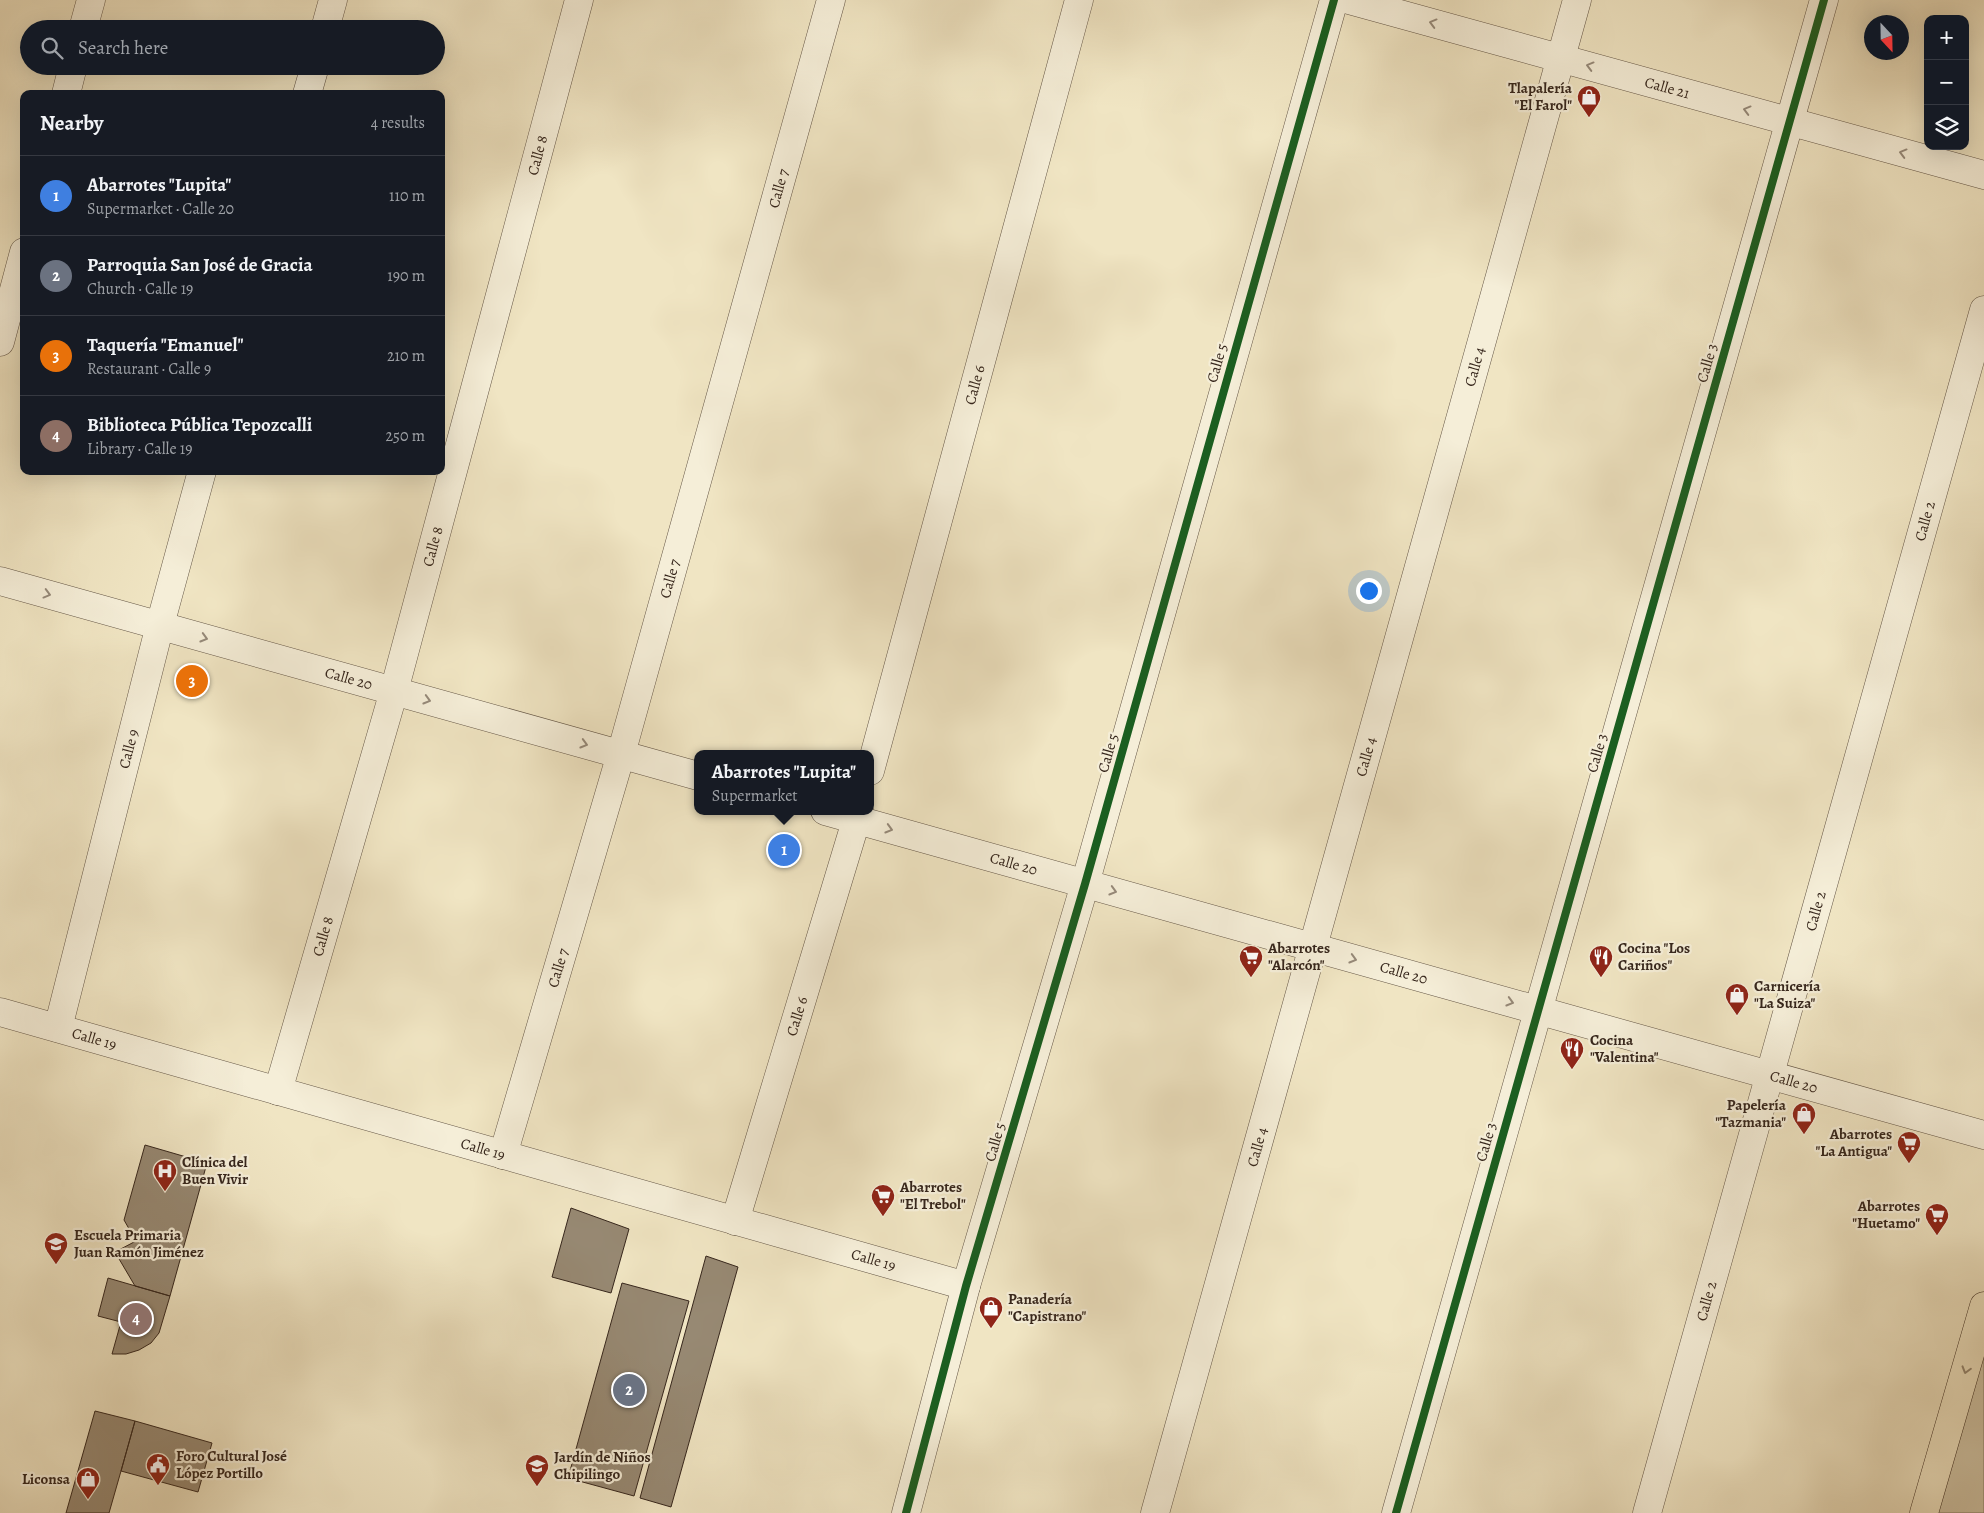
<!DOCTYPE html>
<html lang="en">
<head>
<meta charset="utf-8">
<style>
  body { margin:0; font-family:Alegreya,serif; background:#20242c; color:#f1f3f6 }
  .controls { position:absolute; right:15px; top:15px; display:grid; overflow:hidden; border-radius:10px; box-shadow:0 5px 20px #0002 }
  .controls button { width:45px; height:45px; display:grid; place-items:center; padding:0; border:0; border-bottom:1px solid #363941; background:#171b24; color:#f1f3f6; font:25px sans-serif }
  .compass { position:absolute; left:1864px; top:15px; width:45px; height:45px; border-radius:50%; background:#171b24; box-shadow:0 5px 20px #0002; rotate:158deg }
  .you { position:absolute; left:1368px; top:590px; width:18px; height:18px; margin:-12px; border:4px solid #fff; border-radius:50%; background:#1a73e8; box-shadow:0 0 0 8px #1a73e833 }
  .badge { display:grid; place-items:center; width:32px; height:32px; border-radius:50%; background:#7c3aed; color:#fff; font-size:16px; font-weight:700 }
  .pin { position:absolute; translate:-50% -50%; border:2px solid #fff; box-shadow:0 1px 5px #0006 }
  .popup { position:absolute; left:694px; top:750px; width:180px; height:65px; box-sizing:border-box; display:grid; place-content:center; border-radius:10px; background:#171b24; filter:drop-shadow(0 1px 4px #0005); font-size:16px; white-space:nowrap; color:#9ea1a6 }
  .popup b { font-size:19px; color:#f1f3f6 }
  .popup::after { content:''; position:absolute; left:50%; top:100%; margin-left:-10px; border:10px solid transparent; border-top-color:#171b24 }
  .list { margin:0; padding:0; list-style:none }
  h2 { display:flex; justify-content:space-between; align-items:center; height:65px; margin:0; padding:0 20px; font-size:21px }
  h2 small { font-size:16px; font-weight:400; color:#9ea1a6 }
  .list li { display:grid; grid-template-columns:32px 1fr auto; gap:15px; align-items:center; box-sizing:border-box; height:80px; padding:0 20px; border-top:1px solid #363941 }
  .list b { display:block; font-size:19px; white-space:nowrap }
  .list p { margin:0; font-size:16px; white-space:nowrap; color:#9ea1a6 }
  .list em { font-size:16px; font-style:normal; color:#9ea1a6 }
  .icon { flex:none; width:28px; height:28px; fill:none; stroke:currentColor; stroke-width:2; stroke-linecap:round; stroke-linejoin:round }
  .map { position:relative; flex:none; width:1984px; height:1513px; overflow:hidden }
  .search { position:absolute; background:#171b24; box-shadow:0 5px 20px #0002; left:20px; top:20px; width:425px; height:55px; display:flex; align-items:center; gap:12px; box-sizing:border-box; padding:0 18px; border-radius:28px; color:#9ea1a6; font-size:19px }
  .panel { position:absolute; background:#171b24; box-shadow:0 5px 20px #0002; left:20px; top:90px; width:425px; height:385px; border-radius:10px }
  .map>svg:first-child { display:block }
  .green { fill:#d0c5a7; stroke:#837662 }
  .building { fill:#978973; stroke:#36261c }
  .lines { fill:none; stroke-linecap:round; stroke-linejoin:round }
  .street-casing { stroke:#645646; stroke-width:29 }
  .highway-casing { stroke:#36261c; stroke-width:29 }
  .street { stroke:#f5eed8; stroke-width:28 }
  .highway { stroke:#f0e5c3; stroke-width:28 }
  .cycleway-casing { stroke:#f5eed8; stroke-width:11 }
  .cycleway { stroke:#1b5e20; stroke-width:8 }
  .oneway { stroke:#968a7a }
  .oneway2 { stroke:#938670 }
  .labels { text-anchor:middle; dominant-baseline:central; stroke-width:4.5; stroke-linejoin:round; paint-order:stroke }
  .poi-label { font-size:15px; font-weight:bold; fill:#36261c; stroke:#f5eed8; text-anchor:start }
  .street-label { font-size:15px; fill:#36261c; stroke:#f5eed8 }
</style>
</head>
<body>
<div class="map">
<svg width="1984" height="1513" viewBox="0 0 1984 1513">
  <rect width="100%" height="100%" fill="#f0e5c3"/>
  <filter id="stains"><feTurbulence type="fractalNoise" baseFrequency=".004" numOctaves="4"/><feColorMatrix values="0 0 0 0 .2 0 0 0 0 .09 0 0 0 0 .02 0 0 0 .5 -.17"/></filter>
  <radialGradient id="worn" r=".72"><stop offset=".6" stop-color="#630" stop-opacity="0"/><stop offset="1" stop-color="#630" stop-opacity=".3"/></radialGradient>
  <!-- green -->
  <path class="green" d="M1984,1305V1513H1928Z"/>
  <!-- building -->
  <path class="building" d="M145,1145L207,1163L170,1296L135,1286L115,1252L136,1241L124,1220Z
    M571,1208L629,1229L611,1293L552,1277Z
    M706,1256L738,1267L671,1507L640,1498Z
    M108,1278L170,1296L159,1333L151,1343L139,1350L126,1354H112L121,1322L98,1316Z
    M622,1283L689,1301L634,1496L568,1478Z
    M95,1411L135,1421L121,1471L109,1513H66Z
    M135,1421L212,1443L198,1492L121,1471Z"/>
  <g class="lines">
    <!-- street casing -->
    <g class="street-casing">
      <g id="street">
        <path id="s1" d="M1349,0L1984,175"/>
        <path d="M83,29L91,0"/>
        <path d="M325,29L333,0"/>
        <path d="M66,94L73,66"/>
        <path d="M307,94L315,66"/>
        <path d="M0,342L24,252"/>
        <path id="s2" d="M0,581L698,776"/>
        <path id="s3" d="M870,771L1079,0"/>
        <path id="s4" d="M825,811L1984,1135"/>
        <path id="s5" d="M0,1012L966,1286"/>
        <path id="s6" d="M58,1028L160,625L202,471"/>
        <path id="s7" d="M278,1091L394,691L579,0"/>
        <path id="s8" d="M503,1155L621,754L831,0"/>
        <path id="s9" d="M735,1221L859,811"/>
        <path d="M906,1513L966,1286L1085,884L1334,0"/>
        <path id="s10" d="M1155,1513L1577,0"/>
        <path d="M1396,1513L1824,0"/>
        <path id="s11" d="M1647,1513L1984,310"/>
      </g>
    </g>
    <!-- highway casing -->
    <g class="highway-casing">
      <path id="highway" d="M1924,1513L1984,1306"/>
    </g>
    <!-- street -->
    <use href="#street" class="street"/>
    <!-- highway -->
    <use href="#highway" class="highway"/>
    <!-- cycleway casing -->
    <g class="cycleway-casing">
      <path id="cycleway" d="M906,1513L966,1286L1085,884L1334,0
        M1396,1513L1824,0"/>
    </g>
    <!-- cycleway -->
    <use href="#cycleway" class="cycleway"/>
  </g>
  <!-- one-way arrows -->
  <defs><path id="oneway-chevron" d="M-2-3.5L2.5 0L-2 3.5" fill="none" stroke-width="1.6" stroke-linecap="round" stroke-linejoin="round" transform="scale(1.25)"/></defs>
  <g class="oneway">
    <use href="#oneway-chevron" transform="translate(1433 23) rotate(-165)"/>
    <use href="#oneway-chevron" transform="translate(1590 66) rotate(-165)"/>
    <use href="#oneway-chevron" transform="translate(1747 110) rotate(-165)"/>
    <use href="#oneway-chevron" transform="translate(1903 153) rotate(-165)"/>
    <use href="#oneway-chevron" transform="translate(47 594) rotate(15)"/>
    <use href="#oneway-chevron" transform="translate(204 638) rotate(16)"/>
    <use href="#oneway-chevron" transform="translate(427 700) rotate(16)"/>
    <use href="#oneway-chevron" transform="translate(584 744) rotate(16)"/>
    <use href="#oneway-chevron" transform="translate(889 829) rotate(16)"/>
    <use href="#oneway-chevron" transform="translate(1113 891) rotate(16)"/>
    <use href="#oneway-chevron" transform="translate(1353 959) rotate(16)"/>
    <use href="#oneway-chevron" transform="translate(1510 1002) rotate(16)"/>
  </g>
  <use class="oneway2" href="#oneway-chevron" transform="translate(1966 1370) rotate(106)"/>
  <!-- icons -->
  <defs>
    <g id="shop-pin" transform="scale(1.25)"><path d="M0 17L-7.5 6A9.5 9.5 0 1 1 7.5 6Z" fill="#8f2418" stroke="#f5eed8"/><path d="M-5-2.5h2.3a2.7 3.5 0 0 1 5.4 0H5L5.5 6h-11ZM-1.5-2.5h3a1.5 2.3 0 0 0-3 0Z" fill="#fff"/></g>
    <g id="supermarket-pin" transform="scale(1.25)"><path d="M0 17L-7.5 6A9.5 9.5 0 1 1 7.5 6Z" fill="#8f2418" stroke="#f5eed8"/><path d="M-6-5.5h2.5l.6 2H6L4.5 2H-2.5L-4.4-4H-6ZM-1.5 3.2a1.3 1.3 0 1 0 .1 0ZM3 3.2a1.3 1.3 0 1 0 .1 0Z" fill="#fff"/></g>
    <g id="restaurant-pin" transform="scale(1.25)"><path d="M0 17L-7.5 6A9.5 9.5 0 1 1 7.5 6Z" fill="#8f2418" stroke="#f5eed8"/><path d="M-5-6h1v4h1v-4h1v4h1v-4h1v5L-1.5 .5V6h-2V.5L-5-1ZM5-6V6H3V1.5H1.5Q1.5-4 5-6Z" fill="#fff"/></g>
    <g id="hospital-pin" transform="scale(1.25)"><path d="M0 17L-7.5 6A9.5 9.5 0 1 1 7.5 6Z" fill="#8f2418" stroke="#f5eed8"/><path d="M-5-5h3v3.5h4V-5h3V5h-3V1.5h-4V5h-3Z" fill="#fff"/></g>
    <g id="school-pin" transform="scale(1.25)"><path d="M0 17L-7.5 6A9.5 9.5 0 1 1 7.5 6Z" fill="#8f2418" stroke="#f5eed8"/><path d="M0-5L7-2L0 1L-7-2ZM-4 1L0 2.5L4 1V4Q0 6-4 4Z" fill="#fff"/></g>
    <g id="civic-pin" transform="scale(1.25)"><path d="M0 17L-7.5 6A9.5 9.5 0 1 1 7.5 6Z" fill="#8f2418" stroke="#f5eed8"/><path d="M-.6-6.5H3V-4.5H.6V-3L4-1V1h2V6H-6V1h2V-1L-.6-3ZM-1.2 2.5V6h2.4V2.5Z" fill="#fff"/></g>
  </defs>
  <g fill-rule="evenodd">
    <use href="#shop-pin" x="1589" y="97"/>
    <use href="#supermarket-pin" x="1251" y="957"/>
    <use href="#restaurant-pin" x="1601" y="957"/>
    <use href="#shop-pin" x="1737" y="995"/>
    <use href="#restaurant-pin" x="1572" y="1049"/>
    <use href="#shop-pin" x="1804" y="1114"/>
    <use href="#supermarket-pin" x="1909" y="1143"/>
    <use href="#hospital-pin" x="165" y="1171"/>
    <use href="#supermarket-pin" x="883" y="1196"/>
    <use href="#supermarket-pin" x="1937" y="1215"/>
    <use href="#school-pin" x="56" y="1244"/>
    <use href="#shop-pin" x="991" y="1308"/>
    <use href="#civic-pin" x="158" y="1465"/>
    <use href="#school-pin" x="537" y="1466"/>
    <use href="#shop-pin" x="88" y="1479"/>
  </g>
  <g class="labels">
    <!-- poi labels -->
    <g class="poi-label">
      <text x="1572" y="88" text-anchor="end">Tlapalería<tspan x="1572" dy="17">"El Farol"</tspan></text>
      <text x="1268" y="948">Abarrotes<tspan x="1268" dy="17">"Alarcón"</tspan></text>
      <text x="1618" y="948">Cocina "Los<tspan x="1618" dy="17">Cariños"</tspan></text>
      <text x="1754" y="986">Carnicería<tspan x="1754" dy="17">"La Suiza"</tspan></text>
      <text x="1590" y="1040">Cocina<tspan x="1590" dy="17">"Valentina"</tspan></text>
      <text x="1786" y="1105" text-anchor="end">Papelería<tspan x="1786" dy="17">"Tazmania"</tspan></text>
      <text x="1892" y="1134" text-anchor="end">Abarrotes<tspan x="1892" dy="17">"La Antigua"</tspan></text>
      <text x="182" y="1162">Clínica del<tspan x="182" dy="17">Buen Vivir</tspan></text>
      <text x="900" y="1187">Abarrotes<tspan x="900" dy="17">"El Trebol"</tspan></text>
      <text x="1920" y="1206" text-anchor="end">Abarrotes<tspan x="1920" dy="17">"Huetamo"</tspan></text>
      <text x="74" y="1235">Escuela Primaria<tspan x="74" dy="17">Juan Ramón Jiménez</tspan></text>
      <text x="1008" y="1299">Panadería<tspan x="1008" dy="17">"Capistrano"</tspan></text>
      <text x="176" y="1456">Foro Cultural José<tspan x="176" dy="17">López Portillo</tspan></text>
      <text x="554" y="1457">Jardín de Niños<tspan x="554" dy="17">Chipilingo</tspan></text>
      <text x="70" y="1479" text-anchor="end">Liconsa</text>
    </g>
    <!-- street labels -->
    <g class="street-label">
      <text stroke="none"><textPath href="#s1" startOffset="330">Calle 21</textPath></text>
      <text stroke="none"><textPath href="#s7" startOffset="971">Calle 8</textPath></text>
      <text stroke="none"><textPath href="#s8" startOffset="1005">Calle 7</textPath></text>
      <text transform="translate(1217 363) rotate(-74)">Calle 5</text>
      <text transform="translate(1707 363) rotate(-74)">Calle 3</text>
      <text stroke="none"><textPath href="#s10" startOffset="1190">Calle 4</textPath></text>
      <text stroke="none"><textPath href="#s3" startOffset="400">Calle 6</textPath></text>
      <text stroke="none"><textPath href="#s11" startOffset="1030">Calle 2</textPath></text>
      <text stroke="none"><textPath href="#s7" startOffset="566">Calle 8</textPath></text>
      <text stroke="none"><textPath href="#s8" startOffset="600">Calle 7</textPath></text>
      <text stroke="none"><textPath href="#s2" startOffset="362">Calle 20</textPath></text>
      <text stroke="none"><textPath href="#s6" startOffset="288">Calle 9</textPath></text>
      <text transform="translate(1108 753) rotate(-74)">Calle 5</text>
      <text transform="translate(1597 753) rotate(-74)">Calle 3</text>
      <text stroke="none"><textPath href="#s10" startOffset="785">Calle 4</textPath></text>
      <text stroke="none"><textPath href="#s4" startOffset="196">Calle 20</textPath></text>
      <text stroke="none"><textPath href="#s11" startOffset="625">Calle 2</textPath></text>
      <text stroke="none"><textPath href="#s7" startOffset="161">Calle 8</textPath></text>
      <text stroke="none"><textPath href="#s8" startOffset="195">Calle 7</textPath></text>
      <text stroke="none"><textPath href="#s4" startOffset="601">Calle 20</textPath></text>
      <text stroke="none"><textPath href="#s9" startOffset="214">Calle 6</textPath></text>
      <text stroke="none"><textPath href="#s5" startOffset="98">Calle 19</textPath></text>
      <text stroke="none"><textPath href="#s4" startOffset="1006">Calle 20</textPath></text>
      <text transform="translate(995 1142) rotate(-74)">Calle 5</text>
      <text transform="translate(1486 1142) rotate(-74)">Calle 3</text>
      <text stroke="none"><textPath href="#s10" startOffset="380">Calle 4</textPath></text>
      <text stroke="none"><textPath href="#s5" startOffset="502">Calle 19</textPath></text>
      <text stroke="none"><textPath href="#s5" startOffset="908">Calle 19</textPath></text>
      <text stroke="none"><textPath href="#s11" startOffset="220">Calle 2</textPath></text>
    </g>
  </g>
  <rect width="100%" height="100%" filter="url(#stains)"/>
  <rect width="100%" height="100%" fill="url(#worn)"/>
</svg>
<div class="controls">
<button>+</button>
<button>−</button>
<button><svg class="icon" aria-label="layers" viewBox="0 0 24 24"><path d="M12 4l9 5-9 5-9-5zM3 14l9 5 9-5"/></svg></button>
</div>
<svg class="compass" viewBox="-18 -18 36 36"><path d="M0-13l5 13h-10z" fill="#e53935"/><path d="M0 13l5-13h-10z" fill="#9ea1a6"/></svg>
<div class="you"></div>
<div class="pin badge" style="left:784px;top:850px;background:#3f7fe0">1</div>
<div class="popup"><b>Abarrotes &quot;Lupita&quot;</b>Supermarket</div>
<div class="pin badge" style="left:629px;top:1390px;background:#6b7280">2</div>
<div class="pin badge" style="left:192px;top:681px;background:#e8710a">3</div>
<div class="pin badge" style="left:136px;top:1319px;background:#8d6e63">4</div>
<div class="search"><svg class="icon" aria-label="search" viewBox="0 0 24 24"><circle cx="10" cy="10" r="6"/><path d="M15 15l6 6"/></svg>Search here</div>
<section class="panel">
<h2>Nearby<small>4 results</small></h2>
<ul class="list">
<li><span class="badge" style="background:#3f7fe0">1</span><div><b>Abarrotes &quot;Lupita&quot;</b><p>Supermarket · Calle 20</p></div><em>110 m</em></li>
<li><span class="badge" style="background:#6b7280">2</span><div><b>Parroquia San José de Gracia</b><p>Church · Calle 19</p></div><em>190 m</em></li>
<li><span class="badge" style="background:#e8710a">3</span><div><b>Taquería &quot;Emanuel&quot;</b><p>Restaurant · Calle 9</p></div><em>210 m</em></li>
<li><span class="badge" style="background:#8d6e63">4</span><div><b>Biblioteca Pública Tepozcalli</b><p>Library · Calle 19</p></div><em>250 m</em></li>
</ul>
</section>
</div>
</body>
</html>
